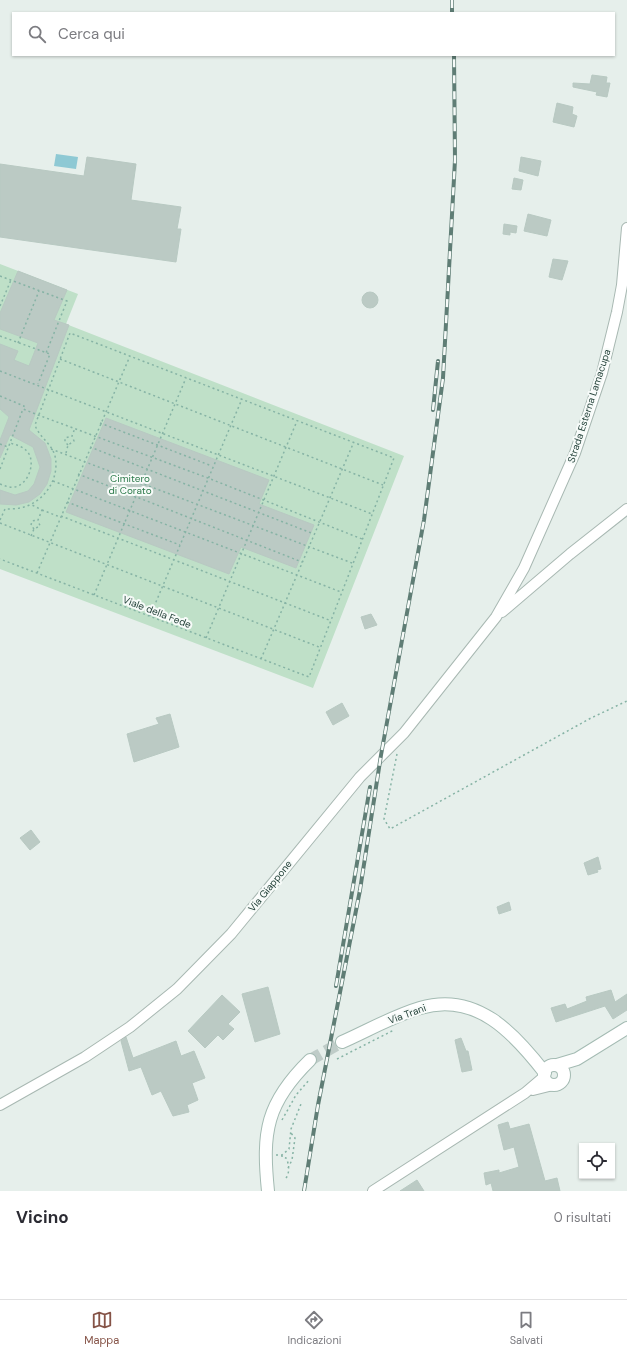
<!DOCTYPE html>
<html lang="it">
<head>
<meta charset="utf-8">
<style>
  body { margin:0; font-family:"DM Sans",sans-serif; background:#f7f7f7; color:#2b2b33 }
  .controls { position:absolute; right:12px; bottom:12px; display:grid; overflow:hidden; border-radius:0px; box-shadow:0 1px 3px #0004 }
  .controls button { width:36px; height:36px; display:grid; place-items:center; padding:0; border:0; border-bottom:1px solid #e1e1e2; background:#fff; color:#2b2b33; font:20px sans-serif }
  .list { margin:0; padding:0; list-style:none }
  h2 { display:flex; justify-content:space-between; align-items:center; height:52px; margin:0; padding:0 16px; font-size:17px }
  h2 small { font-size:13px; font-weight:400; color:#7c7c81 }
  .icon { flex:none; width:22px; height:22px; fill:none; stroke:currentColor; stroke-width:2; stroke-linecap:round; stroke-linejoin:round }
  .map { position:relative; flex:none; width:627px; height:1191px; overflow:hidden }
  .search { position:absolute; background:#fff; box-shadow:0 1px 3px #0004; left:12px; right:12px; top:12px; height:44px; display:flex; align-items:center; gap:10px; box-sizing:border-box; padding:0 14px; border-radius:0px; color:#7c7c81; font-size:15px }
  .sheet { height:108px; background:#fff }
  nav { display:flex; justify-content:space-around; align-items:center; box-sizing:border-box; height:56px; border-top:1px solid #e1e1e2; background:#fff; font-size:11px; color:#7c7c81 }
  nav a { display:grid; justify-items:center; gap:2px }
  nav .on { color:#855347 }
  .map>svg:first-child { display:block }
  .green { fill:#bfe0c8 }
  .water { fill:#8ec9d4 }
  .building { fill:#bbcac4; stroke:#b8c9c2 }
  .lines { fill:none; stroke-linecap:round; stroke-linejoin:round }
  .secondary-tunnel { stroke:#bfccc8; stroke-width:12; stroke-dasharray:12 6; stroke-linecap:butt }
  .minor-casing { stroke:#a8b8b2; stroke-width:12 }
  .secondary-casing { stroke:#a4bbb3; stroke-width:14 }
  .path { stroke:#86b3a5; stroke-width:1.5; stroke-dasharray:2 3; stroke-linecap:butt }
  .minor { stroke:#fff; stroke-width:10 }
  .secondary { stroke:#fff; stroke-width:12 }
  .rail-casing { stroke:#5f7d75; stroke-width:4 }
  .rail { stroke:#f7fbf9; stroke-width:2.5; stroke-dasharray:8; stroke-linecap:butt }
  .labels { text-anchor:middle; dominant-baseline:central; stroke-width:4; stroke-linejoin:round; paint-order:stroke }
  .street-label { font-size:10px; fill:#24423a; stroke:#f7fbf9 }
  .park-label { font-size:10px; fill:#2d7a4b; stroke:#f7fbf9 }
</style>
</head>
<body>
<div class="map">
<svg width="627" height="1191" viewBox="0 0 627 1191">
  <rect width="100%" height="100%" fill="#e6efeb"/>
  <!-- green -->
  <path class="green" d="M0,264L78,294L66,324L404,456L313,688L0,569Z"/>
  <!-- water -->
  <path class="water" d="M56,154L78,157L76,169L54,166Z"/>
  <!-- building -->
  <path class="building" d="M592,75L607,77L606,83H610L607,97L596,95L597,92L573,87V83L590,84Z
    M557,103L573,107L572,114L577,116L574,127L553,122Z
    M87,157L136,164L131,200L181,207L177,229H181L176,262L0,237V164L84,176Z
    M521,157L541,161L538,176L519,171Z
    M514,178L523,180L521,190L512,189Z
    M528,214L551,220L547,236L524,231Z
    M504,224L517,226L516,233L510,232V235L503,234Z
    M553,259L568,261L562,280L549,277Z
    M18,271L67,290L54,320L69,325L29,430L45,443L51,459V471L47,484L40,494L29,502L16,505L0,504V490L15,495L28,491L34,484L40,467L33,447L10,435L0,458V440L9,417L0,409V344L18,351L14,360L29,366L38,343L0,329V313Z
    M362 300a8 8 0 1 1 16 0a8 8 0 1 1-16 0Z
    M106,418L269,480L259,504L314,525L296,568L241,547L229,574L66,512Z
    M371,614L377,625L365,629L361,617Z
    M342,703L349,716L333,725L326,712Z
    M170,714L179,747L134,762L127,734L159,724L156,718Z
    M31,830L40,842L30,850L20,838Z
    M598,857L601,869L597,870L598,872L588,875L584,863Z
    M509,902L511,910L499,914L497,907Z
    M268,987L280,1034L255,1042L242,994Z
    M611,990L615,1002L627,994V1010L613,1019L605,1006L556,1022L551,1008L565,1004L567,1009L587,1001L586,997Z
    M222,995L240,1012L228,1024L234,1029L223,1040L218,1035L205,1048L188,1031Z
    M126,1037L133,1058L176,1041L181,1056L194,1051L205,1078L192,1083L198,1100L187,1105L189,1112L173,1116L161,1091L152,1095L141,1067L129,1071L121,1041Z
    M461,1038L466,1051H468L472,1070L462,1072L455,1040Z
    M508,1122L510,1129L529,1124L545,1181L557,1178L560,1191H493L491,1183L486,1185L484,1173L499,1170V1173L519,1167L514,1147L504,1150L498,1125Z
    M417,1180L424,1191H400Z"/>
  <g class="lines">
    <!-- secondary-tunnel -->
    <path class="secondary-tunnel" d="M310,1060L342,1042"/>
    <!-- minor casing -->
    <g class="minor-casing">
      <path id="minor" d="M502,612L570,554L627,509
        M533,1090L553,1085
        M0,1105L85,1057L130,1027L177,989L231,934L360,777L404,733L496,617L524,568L575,453L602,373L617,312L622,285L627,228
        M373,1191L525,1093L545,1076"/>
    </g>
    <!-- secondary casing -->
    <g class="secondary-casing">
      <path id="secondary" d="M342,1042C367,1031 393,1016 420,1008C476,991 514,1033 545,1073
        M557,1065L577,1059L627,1028
        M544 1075a10 10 0 1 1 20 0a10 10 0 1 1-20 0Z
        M268,1191C262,1132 266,1103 310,1060"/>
    </g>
    <!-- path -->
    <path class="path" d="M0,276L67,301L46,353
      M0,306L11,280
      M0,336L50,354L38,384
      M18,343L39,291
      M60,359L383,485
      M0,371L372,514
      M0,396L24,406L23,409L38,415L208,478L362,539
      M100,423L212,466
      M0,444L8,447
      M68,445L65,442V438L72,436
      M90,447L314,534
      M51,449L352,563
      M66,453L68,445L74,441L72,436L75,428
      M0,469L23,409
      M78,474L302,562
      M53,481L341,592
      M0,484C5,486 10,488 15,487C28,484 35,465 29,454C25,447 17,445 10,443
      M67,502L180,545
      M42,510L60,517
      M61,516L329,620
      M0,520L5,509C11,509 18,509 24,507C45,501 60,478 55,456C52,444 39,437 35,425L70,333L394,458L309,677L0,559
      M0,523L319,647
      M34,529L31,525L32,521L38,520
      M31,536L34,529L40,526L38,520L42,510L32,505
      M37,573L130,356
      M94,595L186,378
      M150,616L242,399
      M206,638L297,421
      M261,659L353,444
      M397,754L384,819L390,829L591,718L627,701
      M337,1059L394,1030
      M282,1120L296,1095L309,1080
      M276,1155H282L289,1149L291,1129L301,1104
      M282,1155V1157L286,1158C289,1163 290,1173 286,1178
      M288,1168L292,1160L295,1138L291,1133"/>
    <!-- minor -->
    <use href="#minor" class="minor"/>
    <!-- secondary -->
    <use href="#secondary" class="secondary"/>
    <!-- rail casing -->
    <g class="rail-casing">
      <path id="rail" d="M452,0V13
        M433,410L438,361
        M336,986L370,787
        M304,1191L318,1105L360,890L381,755L424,520L443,378L455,160L454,55"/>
    </g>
    <!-- rail -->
    <use href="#rail" class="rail"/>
  </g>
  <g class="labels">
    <!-- street labels -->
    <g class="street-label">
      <text transform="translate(589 406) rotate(-72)">Strada Esterna Lamacupa</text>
      <text transform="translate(157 612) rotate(21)">Viale della Fede</text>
      <text transform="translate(270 886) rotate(-51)">Via Giappone</text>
      <text transform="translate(407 1014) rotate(-20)">Via Trani</text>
    </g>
    <!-- park labels -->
    <g class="park-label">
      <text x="130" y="478">Cimitero<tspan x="130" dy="12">di Corato</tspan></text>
    </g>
  </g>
</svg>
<div class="controls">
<button><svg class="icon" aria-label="locate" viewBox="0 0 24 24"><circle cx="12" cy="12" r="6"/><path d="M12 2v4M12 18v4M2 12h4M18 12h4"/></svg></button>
</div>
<div class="search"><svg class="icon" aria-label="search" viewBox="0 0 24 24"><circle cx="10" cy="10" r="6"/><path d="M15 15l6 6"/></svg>Cerca qui</div>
</div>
<section class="sheet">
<h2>Vicino<small>0 risultati</small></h2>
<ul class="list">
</ul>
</section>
<nav>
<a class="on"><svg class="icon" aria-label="map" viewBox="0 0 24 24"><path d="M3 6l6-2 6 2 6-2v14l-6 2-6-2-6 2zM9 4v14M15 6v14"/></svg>Mappa</a>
<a><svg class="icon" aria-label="directions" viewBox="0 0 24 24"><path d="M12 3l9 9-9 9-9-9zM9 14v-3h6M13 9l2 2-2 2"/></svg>Indicazioni</a>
<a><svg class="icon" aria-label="saved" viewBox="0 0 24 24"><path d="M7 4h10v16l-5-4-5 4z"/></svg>Salvati</a>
</nav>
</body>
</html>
